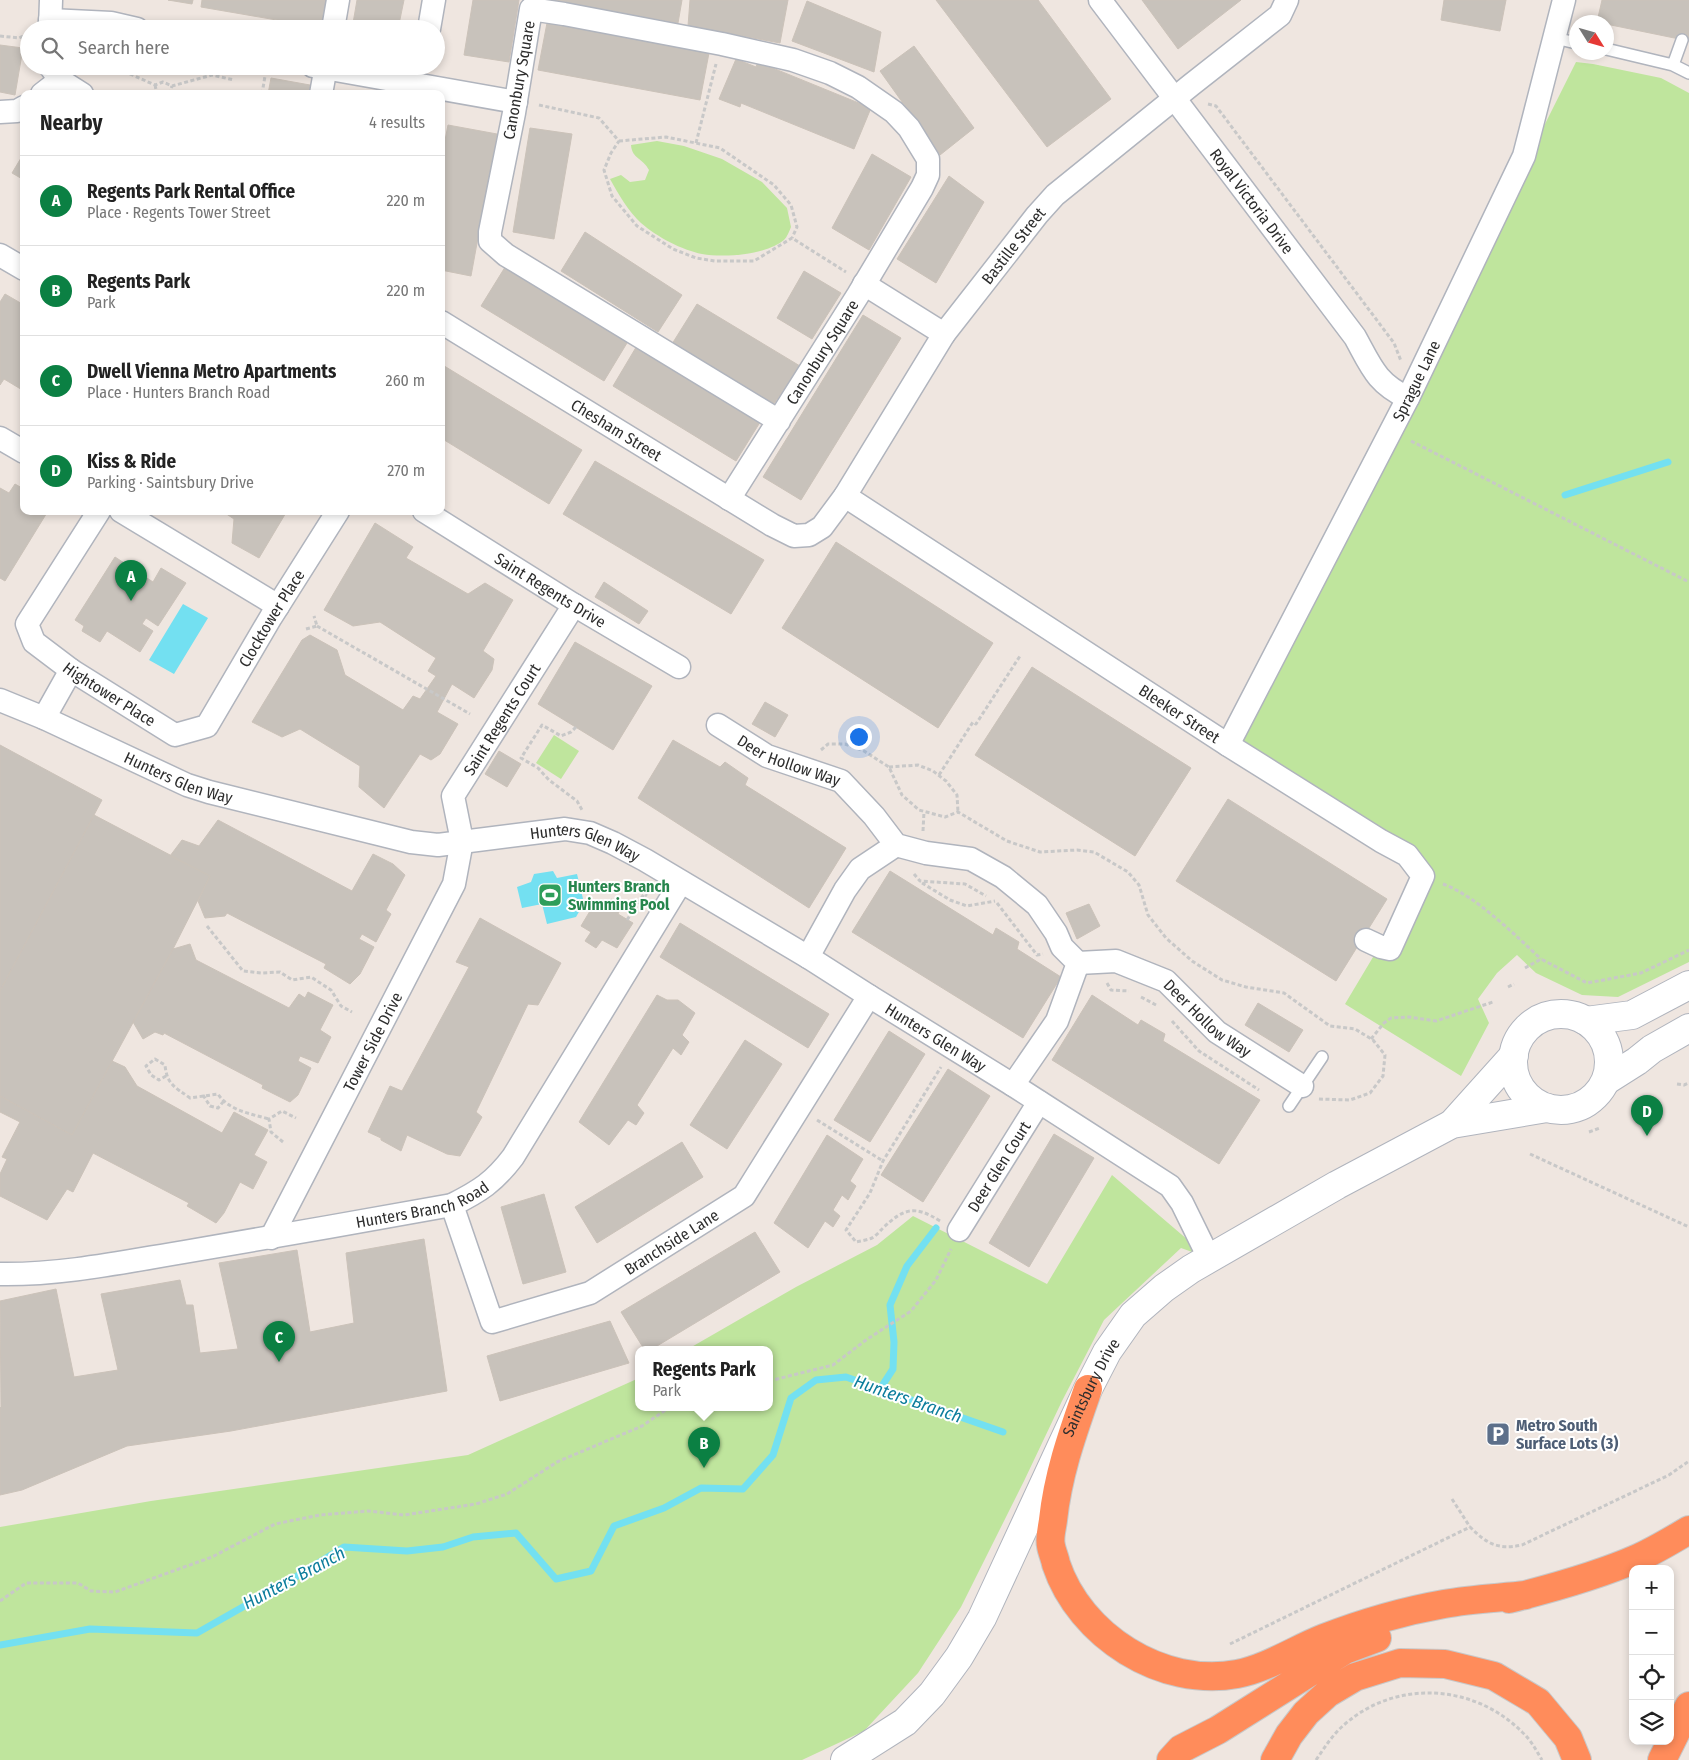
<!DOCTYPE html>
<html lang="en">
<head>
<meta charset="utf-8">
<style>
  body { margin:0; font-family:"Fira Sans Condensed",sans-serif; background:#f6f6f6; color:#222 }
  .controls { position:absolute; right:15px; bottom:15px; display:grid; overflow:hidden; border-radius:10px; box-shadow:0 2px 8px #0003 }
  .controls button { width:45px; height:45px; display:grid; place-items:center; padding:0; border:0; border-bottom:1px solid #e0e0e0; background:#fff; color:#222; font:25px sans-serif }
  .compass { position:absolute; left:1569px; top:15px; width:45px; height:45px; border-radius:50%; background:#fff; box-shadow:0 2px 8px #0003; rotate:127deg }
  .you { position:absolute; left:858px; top:736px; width:18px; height:18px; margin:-12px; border:4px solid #fff; border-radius:50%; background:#1a73e8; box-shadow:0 0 0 8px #1a73e833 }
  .badge { display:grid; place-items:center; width:32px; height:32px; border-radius:50%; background:#0b8043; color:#fff; font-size:16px; font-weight:700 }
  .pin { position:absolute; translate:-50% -41px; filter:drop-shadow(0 1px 2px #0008) }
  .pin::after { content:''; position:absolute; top:26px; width:18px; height:15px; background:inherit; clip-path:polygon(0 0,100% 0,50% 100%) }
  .popup { position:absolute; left:635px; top:1346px; width:138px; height:65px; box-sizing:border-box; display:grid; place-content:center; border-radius:10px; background:#fff; filter:drop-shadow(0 1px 4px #0005); font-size:16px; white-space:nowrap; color:#767676 }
  .popup b { font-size:19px; color:#222 }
  .popup::after { content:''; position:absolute; left:50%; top:100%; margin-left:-10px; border:10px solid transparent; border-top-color:#fff }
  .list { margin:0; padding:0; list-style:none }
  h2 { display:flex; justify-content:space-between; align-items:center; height:65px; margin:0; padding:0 20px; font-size:21px }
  h2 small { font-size:16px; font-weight:400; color:#767676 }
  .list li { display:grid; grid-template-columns:32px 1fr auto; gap:15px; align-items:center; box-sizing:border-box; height:90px; padding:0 20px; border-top:1px solid #e0e0e0 }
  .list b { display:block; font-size:19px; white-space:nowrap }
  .list p { margin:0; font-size:16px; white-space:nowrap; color:#767676 }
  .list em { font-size:16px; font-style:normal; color:#767676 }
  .icon { flex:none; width:28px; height:28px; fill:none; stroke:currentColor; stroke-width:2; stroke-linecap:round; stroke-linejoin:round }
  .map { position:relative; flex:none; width:1689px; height:1760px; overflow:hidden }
  .search { position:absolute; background:#fff; box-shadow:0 2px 8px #0003; left:20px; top:20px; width:425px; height:55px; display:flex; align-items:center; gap:12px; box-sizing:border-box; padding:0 18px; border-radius:28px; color:#767676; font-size:19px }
  .panel { position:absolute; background:#fff; box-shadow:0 2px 8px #0003; left:20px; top:90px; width:425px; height:425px; border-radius:10px }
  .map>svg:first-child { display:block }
  .green { fill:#bfe59d }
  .water { fill:#73e0f1 }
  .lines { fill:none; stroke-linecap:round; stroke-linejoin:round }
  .stream { stroke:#73e0f1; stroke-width:7 }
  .building { fill:#c8c2bb; stroke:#cbc2b9 }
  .lane-casing { stroke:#b0b4bd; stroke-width:14 }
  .street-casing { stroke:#b0b4bd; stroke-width:25 }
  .secondary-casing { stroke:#b0b4bd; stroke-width:30 }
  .highway-casing { stroke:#c8c8c8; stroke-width:30 }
  .path { stroke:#c8c8c8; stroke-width:3; stroke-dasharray:4 2.5; stroke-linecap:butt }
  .lane { stroke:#fff; stroke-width:11 }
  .street { stroke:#fff; stroke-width:22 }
  .secondary { stroke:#fff; stroke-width:28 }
  .highway { stroke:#ff8c5b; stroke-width:28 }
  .labels { text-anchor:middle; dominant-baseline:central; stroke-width:4; stroke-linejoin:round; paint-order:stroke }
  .street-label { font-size:16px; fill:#2d2d2d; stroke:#fff }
  .leisure-label { font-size:16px; font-weight:bold; fill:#27864d; stroke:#fff; text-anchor:start }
  .service-label { font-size:16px; font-weight:bold; fill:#4e5e75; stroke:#fff; text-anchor:start }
  .water-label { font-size:18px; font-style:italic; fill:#0c7d9c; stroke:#fff }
</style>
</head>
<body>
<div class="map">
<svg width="1689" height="1760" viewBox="0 0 1689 1760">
  <rect width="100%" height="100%" fill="#efe6e0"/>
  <!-- green -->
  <path class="green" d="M1576,62L1593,64L1661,78L1689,93V962L1618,997L1582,995L1536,973L1517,955L1497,973L1478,999L1489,1023L1461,1076L1345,1004L1425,870L1242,750L1238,729L1408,398Z
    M657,141L684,146L722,159L762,182L787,208L791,227C789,232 787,237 784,240C766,255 724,258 702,254C682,250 657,237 641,223C628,211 619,195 610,179L621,175L630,182L645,180L649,170C643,158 632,159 631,145Z
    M554,735L579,751L561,779L536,763Z
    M1112,1175L1209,1258L1181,1248L1104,1320L1062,1401L1024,1481L961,1607L918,1673L864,1731L802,1760H0V1527L151,1501L468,1455L639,1378V1407H769V1349H688L796,1287L877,1245L913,1216L1047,1284Z"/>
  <!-- water -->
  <path class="water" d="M183,604L208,618L174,674L149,660Z
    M553,871L557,878L577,874L584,903L576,917L547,924L542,904L522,908L517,887L531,882L534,874Z"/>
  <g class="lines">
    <!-- stream -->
    <path class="stream" d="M1565,495L1668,462
      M880,1389L893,1369L894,1342L890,1305L907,1266L936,1228
      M0,1645L90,1629L197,1633L294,1578L344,1547L407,1551L443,1547L473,1537L516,1533L556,1579L591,1571L614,1526L664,1508L701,1488L743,1489L773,1455L791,1398L816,1380L846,1377L1003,1432"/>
  </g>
  <!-- building -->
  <path class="building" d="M168,0H193L192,4Z
    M202,0H328L323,28L201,7Z
    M357,0H404L398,29H352Z
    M473,0H519L509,62L464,55Z
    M549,0H682L678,23Z
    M690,0H788L780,43L688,26Z
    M936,0H1038L1111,99L1047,147Z
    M1142,0H1241L1178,49Z
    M1444,0H1506L1500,31L1441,20Z
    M1602,0H1689V41L1606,24V22H1597Z
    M807,1L881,32L874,72L792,41Z
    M547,23L709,53L700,100L538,70Z
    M0,45L23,48L15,95L0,92Z
    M914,46L974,128L940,155L880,71Z
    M736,59L756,67L758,62L871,108L854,149L741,103L740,107L719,99Z
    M271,78L310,85L308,94H268Z
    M448,125L497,134L471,276L441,270V161Z
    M530,128L572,134L554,239L513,232Z
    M24,153V180L12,173Z
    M872,154L911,177L869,250L832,228Z
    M949,176L984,202L936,283L897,259Z
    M585,232L682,295L658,332L561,271Z
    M507,264L630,338L604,381L481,306Z
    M804,271L841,293L812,339L777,318Z
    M5,294L24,305V391L4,379L0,385V302Z
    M697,304L800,366L773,405L672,344Z
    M863,315L901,338L801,500L763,477Z
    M638,344L762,419L736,461L613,386Z
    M441,364L582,450L549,504L441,438Z
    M595,461L764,560L731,614L563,514Z
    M15,484L22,488L24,485V511H48L5,581L0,578V488L9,493Z
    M222,511H287L259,558L232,543L234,519Z
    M375,523L413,547L406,558L468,594L485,583L513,600L483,651L494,659L492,670L474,698L452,684L437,712L458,724L440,754L431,760L420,754L384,808L359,787L360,766L300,729L282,737L252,722L302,640L310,635L337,650L345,675L403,710L413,696L420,699L436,676L428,671L436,658L380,622L353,626L324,610Z
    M836,542L993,643L938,728L782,628Z
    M115,557L153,582L161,568L186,583L158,626L146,618L142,624L153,631L140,652L107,631L100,642L82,631L84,626L75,620Z
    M604,582L648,611L639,624L595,597Z
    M575,642L652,686L613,750L538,704Z
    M1032,667L1191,768L1135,856L975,755Z
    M765,702L788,715L775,737L752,724Z
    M673,740L720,767L725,762L748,778L745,785L846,848L809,908L638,798Z
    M0,745L102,800L0,991Z
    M499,751L521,764L507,787L485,774Z
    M1228,799L1387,899L1336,981L1176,881Z
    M94,815L210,876L173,949L72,1135L0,1096V991Z
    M218,820L352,891L373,854L393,864L405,875L386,910L391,914L376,942L362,934L359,939L374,947L360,974L350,984L324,968L326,964L227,913L225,916L205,918L198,901L210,876L170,856L182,840L199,846Z
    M890,871L993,935L996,928L1019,942L1017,949L1061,977L1023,1038L852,932Z
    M611,899L622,906L618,914L633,923L617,948L602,940L596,948L585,941L591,932L581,926L596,901L606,907Z
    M1089,904L1100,926L1077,939L1066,913Z
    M480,918L561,963L538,1005L528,1004L476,1112L482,1117L460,1156L447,1154L407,1135L401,1151L381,1140V1138L368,1132L390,1086L402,1091L469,967L456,962Z
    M680,923L829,1014L808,1048L660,957Z
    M190,944L196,960L289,1008L299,994L305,998L308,992L333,1005L320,1030L331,1037L318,1063L300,1056L298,1061L311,1068L298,1095L290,1102L262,1088L263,1085L164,1033L163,1035L155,1032L143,1039L133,1022L173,949Z
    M657,995L667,1000H678L695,1013L682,1035L689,1042L681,1055L673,1048L637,1105L644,1113L636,1125L628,1120L609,1145L579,1122Z
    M1092,995L1138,1025L1141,1020L1165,1034L1163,1041L1260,1100L1219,1164L1052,1060Z
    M1258,1003L1303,1030L1289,1052L1245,1025Z
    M889,1031L925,1054L870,1142L834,1120Z
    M745,1040L782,1064L727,1149L690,1125Z
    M112,1061L125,1067L137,1086L222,1133L234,1112L268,1130L254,1155L267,1162L253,1189L240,1182L224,1213L216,1223L187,1206L189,1203L93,1153L73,1192L67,1189L47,1220L0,1196V1174L7,1159L2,1157L20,1122L0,1112V1096L72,1135Z
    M948,1069L990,1096L923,1202L881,1175Z
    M1054,1134L1094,1158L1029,1267L989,1243Z
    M827,1135L863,1159L850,1181L856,1186L848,1200L842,1195L833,1210L840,1216L833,1227L825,1221L808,1248L774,1223Z
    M682,1142L703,1177L597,1243L575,1207Z
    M544,1194L566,1272L523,1284L501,1207Z
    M755,1232L780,1272L652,1349H644L621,1312Z
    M424,1239L447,1391L231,1431L127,1446L22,1490L0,1495V1408L1,1407L0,1301L56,1289L74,1377L118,1370L101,1294L180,1280L186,1305H193L200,1353L238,1349L219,1263L297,1250L310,1332L354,1323L346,1253Z
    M610,1321L629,1363L500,1401L487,1356Z"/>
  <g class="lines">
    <!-- lane casing -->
    <g class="lane-casing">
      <path id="lane" d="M1555,38L1576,43
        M1606,49L1673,65L1689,73
        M1673,65L1682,40
        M1289,1106L1322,1057"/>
    </g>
    <!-- street casing -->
    <g class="street-casing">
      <g id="street">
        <path id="s1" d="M1100,0L1355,337C1371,366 1376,383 1408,398"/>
        <path d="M50,20L111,23L137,29"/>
        <path d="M50,29L51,0"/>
        <path d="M333,29L338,0"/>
        <path d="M429,29L434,0"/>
        <path d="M50,66L60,80L82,94"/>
        <path d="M313,66L516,102"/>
        <path d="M42,94L60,80"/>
        <path d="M321,94L326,66"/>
        <path d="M0,112L17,111L24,107"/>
        <path d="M0,255L24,269"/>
        <path d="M864,284L944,334"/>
        <path id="s2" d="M441,322L772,525L794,536L809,535L822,527L845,496L944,334L1037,215L1055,195L1191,85L1280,15L1287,0"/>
        <path d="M0,438L24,452"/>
        <path id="s3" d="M845,496L1228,745L1381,841L1407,855L1423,876L1390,949L1381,947L1366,940"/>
        <path id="s4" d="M729,499L858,295L922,188L928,175V159L909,128L894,112L858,87L830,73L793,60L722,44L564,14L531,9L514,113L490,232V241L506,255L779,421"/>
        <path id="s5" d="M99,511L27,624L34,642L71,670L175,735L207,726L271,617L338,511"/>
        <path d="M121,511L278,606"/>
        <path id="s6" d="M424,511L574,605L679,667"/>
        <path id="s7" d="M0,700L44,718L187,785L209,792L411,842L438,845L565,829L590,833L613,843L645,860L808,957L869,996L1013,1085L1170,1186L1182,1203L1209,1258"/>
        <path d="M44,718L71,670"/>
        <path id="s8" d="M718,725L767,756L841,781L874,816L896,845L926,853L971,859L1003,877L1037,905L1056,933L1062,947L1078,963L1057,1021L1013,1085"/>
        <path id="s9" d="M1228,745L1408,398L1524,156L1564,0"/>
        <path d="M808,957L845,890L860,869L896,845"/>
        <path id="s10" d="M1078,963L1116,961L1166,981L1217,1032L1302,1086"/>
        <path id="s11" d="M452,1205L492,1322L590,1293L744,1196L869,996"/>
        <path id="s12" d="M959,1230L1039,1102"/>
        <path id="s13" d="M271,1238L454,884L462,841L453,796L574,605"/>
        <path id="s14" d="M0,1274C62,1275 123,1262 184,1252C273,1237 363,1221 452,1205C480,1191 494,1182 513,1157L681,882"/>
      </g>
    </g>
    <!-- secondary casing -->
    <g class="secondary-casing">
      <g id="secondary">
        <circle cx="1561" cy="1062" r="48"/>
        <path d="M1586,1021L1632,1015L1689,985"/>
        <path d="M1607,1080L1637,1061L1652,1049L1689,1028"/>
        <path d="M1452,1124L1514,1055"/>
        <path id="s15" d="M845,1760L905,1722L932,1694L959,1657L982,1618L1088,1389L1107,1352L1133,1315L1164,1288L1191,1269L1337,1185L1452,1124L1547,1108"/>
      </g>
    </g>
    <!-- highway casing -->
    <g class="highway-casing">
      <path id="highway" d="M1088,1389C1073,1432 1058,1473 1053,1520C1052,1528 1049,1538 1051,1546C1052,1552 1055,1558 1056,1564C1080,1636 1162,1688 1237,1674C1268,1668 1296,1649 1324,1638C1363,1623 1404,1611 1444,1604C1471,1599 1499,1598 1526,1595
        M1509,1599C1553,1588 1597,1576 1638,1558C1656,1550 1672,1540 1689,1530
        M1171,1760L1181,1749L1218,1730L1345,1650L1377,1638
        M1275,1760L1289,1735L1306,1713L1328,1693L1355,1677L1400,1663L1445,1664L1494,1676L1538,1702L1568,1738L1577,1760
        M1662,1760L1689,1706"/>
    </g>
    <!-- path -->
    <path class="path" d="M0,36L19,38L28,34
      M112,66L155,85L163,82L172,86L212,75L234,80
      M155,85L157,94
      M169,94L172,86
      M262,94L265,76
      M1208,104L1216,106L1394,343L1401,361
      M539,105L599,118L619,141L611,153L604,170L612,196L637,226L673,249L696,258L715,261H754L792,238L846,272
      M619,141L666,137L720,148L774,185L791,205L797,227L792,238
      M696,143L716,64
      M1411,441L1689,582
      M317,626L470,714
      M306,629L317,626L314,616
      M576,727L571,732L561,736L542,725L521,758L538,768L549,780L577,801L582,810
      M821,750L828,744H845L864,751L889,767L902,795L919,810L945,817L958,812L1007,841L1040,852L1077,850L1094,852L1128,872L1139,885L1148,915L1166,938L1192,961L1222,980L1246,987L1284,993L1330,1026L1355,1029L1373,1040L1385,1055L1383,1076L1370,1093L1350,1100L1318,1099
      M889,767L918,765L933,771L946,781L957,795L958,812
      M939,775L973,722L976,724L1020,656
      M923,831L924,812
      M914,874L920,881L965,884L986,896
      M922,883L950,900L967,906L995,901
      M1443,884C1476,896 1515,935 1541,959
      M997,903L1037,955L1043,954
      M627,920L644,894L647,896
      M207,926L243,971L261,973L280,972L292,980L311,977L331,990L341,1006L352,1012
      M1525,968L1541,959L1587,983L1641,973L1689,950
      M1107,983L1111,990L1129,991
      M1508,987L1514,984
      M1141,997L1158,1006
      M1172,1021L1199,1051L1259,1090
      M1371,1039L1384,1023L1391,1018L1409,1017L1436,1021L1493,1002
      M166,1076L159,1080L151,1075L146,1066L155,1059L165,1065C167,1085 175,1087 190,1098L218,1094C228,1110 251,1114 269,1119
      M1677,1084L1684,1085L1689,1083
      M203,1095L210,1106L218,1108L223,1102
      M817,1120L883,1161
      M1589,1132L1600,1128
      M283,1142L271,1132L269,1119L282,1111L296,1118
      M1530,1154L1689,1227
      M940,1221C915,1205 904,1208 883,1228C880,1231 876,1236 872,1238C867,1240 861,1241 856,1242L846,1230L870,1193L883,1161L941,1067
      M769,1381L833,1365L866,1340L911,1311L936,1280L951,1249
      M1452,1499L1470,1527
      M0,1601L26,1583H78L91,1591L115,1592L212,1557L275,1524L320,1515L368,1511L404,1515L476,1504L507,1494L557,1462L642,1426L670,1407
      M1230,1644L1470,1527C1487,1544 1498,1550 1522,1545L1669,1475L1689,1461
      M1316,1760C1325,1747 1333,1734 1345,1724C1397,1679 1474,1684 1522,1732C1531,1740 1536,1750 1542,1760"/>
    <!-- lane -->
    <use href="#lane" class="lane"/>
    <!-- street -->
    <use href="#street" class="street"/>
    <!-- secondary -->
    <use href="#secondary" class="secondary"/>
    <!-- highway -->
    <use href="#highway" class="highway"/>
  </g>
  <!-- icons -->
  <defs>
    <g id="stadium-square" transform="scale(1.25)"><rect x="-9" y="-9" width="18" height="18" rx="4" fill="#2e9e5b" stroke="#fff"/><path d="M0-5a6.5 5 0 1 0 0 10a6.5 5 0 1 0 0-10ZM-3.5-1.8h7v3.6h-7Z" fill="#fff"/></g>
    <g id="parking-square" transform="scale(1.25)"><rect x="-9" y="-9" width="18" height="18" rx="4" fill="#5c6f8a" stroke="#fff"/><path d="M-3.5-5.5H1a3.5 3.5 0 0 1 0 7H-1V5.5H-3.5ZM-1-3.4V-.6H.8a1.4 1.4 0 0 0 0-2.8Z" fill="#fff"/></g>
  </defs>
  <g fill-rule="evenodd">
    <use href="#stadium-square" x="550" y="895"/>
    <use href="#parking-square" x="1498" y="1434"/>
  </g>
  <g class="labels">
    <!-- street labels -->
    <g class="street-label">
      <text transform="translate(519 80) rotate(-80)">Canonbury Square</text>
      <text stroke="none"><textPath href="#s1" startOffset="252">Royal Victoria Drive</textPath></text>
      <text stroke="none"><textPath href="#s2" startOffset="784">Bastille Street</textPath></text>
      <text stroke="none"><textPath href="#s4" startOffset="174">Canonbury Square</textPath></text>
      <text stroke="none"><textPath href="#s9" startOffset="410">Sprague Lane</textPath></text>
      <text stroke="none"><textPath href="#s2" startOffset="206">Chesham Street</textPath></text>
      <text stroke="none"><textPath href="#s6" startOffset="149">Saint Regents Drive</textPath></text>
      <text stroke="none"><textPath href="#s5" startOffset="481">Clocktower Place</textPath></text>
      <text stroke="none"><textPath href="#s5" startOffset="245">Hightower Place</textPath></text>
      <text stroke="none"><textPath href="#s3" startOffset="399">Bleeker Street</textPath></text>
      <text stroke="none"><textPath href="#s13" startOffset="579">Saint Regents Court</textPath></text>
      <text stroke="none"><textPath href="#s8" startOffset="80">Deer Hollow Way</textPath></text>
      <text stroke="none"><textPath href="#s7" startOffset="195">Hunters Glen Way</textPath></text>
      <text stroke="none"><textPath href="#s7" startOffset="614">Hunters Glen Way</textPath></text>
      <text stroke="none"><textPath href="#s10" startOffset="148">Deer Hollow Way</textPath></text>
      <text stroke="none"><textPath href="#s7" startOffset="1019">Hunters Glen Way</textPath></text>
      <text stroke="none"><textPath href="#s13" startOffset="221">Tower Side Drive</textPath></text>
      <text stroke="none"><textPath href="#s12" startOffset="75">Deer Glen Court</textPath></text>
      <text stroke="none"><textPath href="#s14" startOffset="429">Hunters Branch Road</textPath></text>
      <text stroke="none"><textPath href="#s11" startOffset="322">Branchside Lane</textPath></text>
      <text stroke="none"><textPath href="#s15" startOffset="456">Saintsbury Drive</textPath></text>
    </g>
    <!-- leisure labels -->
    <g class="leisure-label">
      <text x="568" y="886">Hunters Branch<tspan x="568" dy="18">Swimming Pool</tspan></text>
    </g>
    <!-- service labels -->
    <g class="service-label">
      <text x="1516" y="1425">Metro South<tspan x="1516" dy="18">Surface Lots (3)</tspan></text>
    </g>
    <!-- water labels -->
    <g class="water-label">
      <text transform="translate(908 1399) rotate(19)">Hunters Branch</text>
      <text transform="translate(294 1578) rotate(-28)">Hunters Branch</text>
    </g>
  </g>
</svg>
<div class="controls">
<button>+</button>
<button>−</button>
<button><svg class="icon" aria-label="locate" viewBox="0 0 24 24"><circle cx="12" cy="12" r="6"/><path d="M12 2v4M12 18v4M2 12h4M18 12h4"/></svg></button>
<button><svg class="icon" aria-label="layers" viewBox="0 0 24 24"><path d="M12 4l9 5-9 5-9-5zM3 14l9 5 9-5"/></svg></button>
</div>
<svg class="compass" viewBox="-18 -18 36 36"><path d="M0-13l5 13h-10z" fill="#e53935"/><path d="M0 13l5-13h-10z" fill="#767676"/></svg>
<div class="you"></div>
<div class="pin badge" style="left:131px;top:601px">A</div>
<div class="pin badge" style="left:704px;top:1468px">B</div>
<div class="popup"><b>Regents Park</b>Park</div>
<div class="pin badge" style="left:279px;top:1362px">C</div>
<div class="pin badge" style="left:1647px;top:1136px">D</div>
<div class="search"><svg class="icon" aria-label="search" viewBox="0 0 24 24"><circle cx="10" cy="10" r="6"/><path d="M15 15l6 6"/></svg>Search here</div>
<section class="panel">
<h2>Nearby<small>4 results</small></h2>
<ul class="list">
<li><span class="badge">A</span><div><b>Regents Park Rental Office</b><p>Place · Regents Tower Street</p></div><em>220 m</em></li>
<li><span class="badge">B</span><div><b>Regents Park</b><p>Park</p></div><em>220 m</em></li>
<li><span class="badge">C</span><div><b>Dwell Vienna Metro Apartments</b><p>Place · Hunters Branch Road</p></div><em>260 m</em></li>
<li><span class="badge">D</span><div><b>Kiss &amp; Ride</b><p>Parking · Saintsbury Drive</p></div><em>270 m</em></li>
</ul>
</section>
</div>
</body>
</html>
